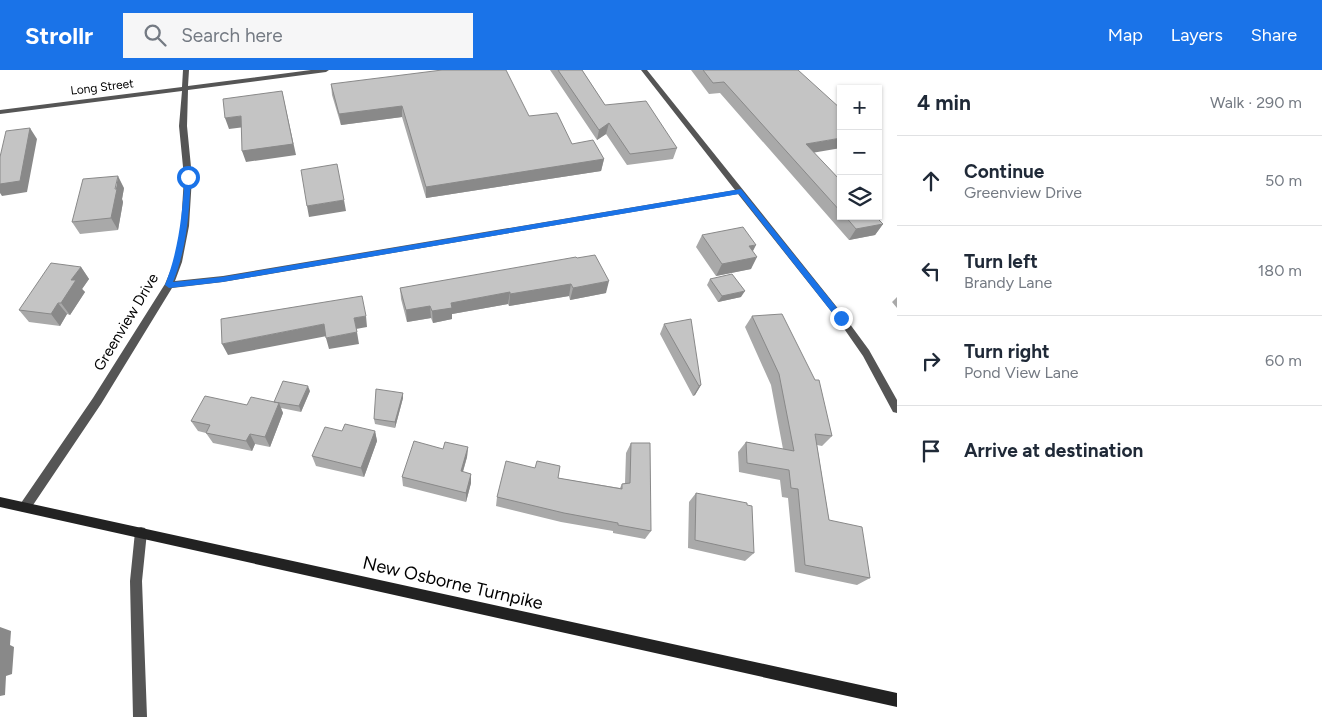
<!DOCTYPE html>
<html lang="en">
<head>
<meta charset="utf-8">
<style>
  body { margin:0; font-family:Figtree,sans-serif; background:#f6f6f7; color:#1f2937 }
  .controls { position:absolute; right:15px; top:15px; display:grid; overflow:hidden; border-radius:0px; box-shadow:0 1px 4px #0004 }
  .controls button { width:45px; height:45px; display:grid; place-items:center; padding:0; border:0; border-bottom:1px solid #e0e1e3; background:#fff; color:#1f2937; font:25px sans-serif }
  .stop { position:absolute; width:15px; height:15px; margin:-11px; border:4px solid #1a73e8; border-radius:50%; background:#fff }
  .stop.end { background:#1a73e8; border-color:#fff; box-shadow:0 1px 5px #0008 }
  .list { margin:0; padding:0; list-style:none }
  h2 { display:flex; justify-content:space-between; align-items:center; height:65px; margin:0; padding:0 20px; font-size:21px }
  h2 small { font-size:16px; font-weight:400; color:#747a83 }
  .list li { display:grid; grid-template-columns:32px 1fr auto; gap:15px; align-items:center; box-sizing:border-box; height:90px; padding:0 20px; border-top:1px solid #e0e1e3 }
  .list b { display:block; font-size:19px; white-space:nowrap }
  .list p { margin:0; font-size:16px; white-space:nowrap; color:#747a83 }
  .list em { font-size:16px; font-style:normal; color:#747a83 }
  .icon { flex:none; width:28px; height:28px; fill:none; stroke:currentColor; stroke-width:2; stroke-linecap:round; stroke-linejoin:round }
  .map { position:relative; flex:none; width:897px; height:647px; overflow:hidden }
  header { display:flex; align-items:center; gap:30px; box-sizing:border-box; height:70px; padding:0 25px; background:#1a73e8; color:#fff }
  header strong { font-size:24px }
  nav { display:flex; gap:28px; margin-inline-start:auto; font-size:18px }
  .search { width:350px; height:45px; background:#f6f6f7; display:flex; align-items:center; gap:12px; box-sizing:border-box; padding:0 18px; border-radius:0px; color:#747a83; font-size:19px }
  main { display:flex }
  aside { flex:1; background:#fff }
  .map>svg:first-child { display:block }
  .lines { fill:none; stroke-linecap:round; stroke-linejoin:round }
  .street { fill:#555; fill-rule:evenodd }
  .secondary { fill:#222; fill-rule:evenodd }
  .wall { fill:#a9a9a9 }
  .shaded-wall { fill:#898989 }
  .building { fill:#c4c4c4; stroke:#898989 }
  .route { fill:#1a73e8 }
  .labels { text-anchor:middle; dominant-baseline:central; stroke-width:4.5; stroke-linejoin:round; paint-order:stroke }
  .far-street-label { font-size:12px; fill:#000; stroke:#fff }
  .street-label { font-size:15px; fill:#000; stroke:#fff }
  .near-street-label { font-size:18px; fill:#000; stroke:#fff }
</style>
</head>
<body>
<header>
<strong>Strollr</strong>
<div class="search"><svg class="icon" aria-label="search" viewBox="0 0 24 24"><circle cx="10" cy="10" r="6"/><path d="M15 15l6 6"/></svg>Search here</div>
<nav><a>Map</a><a>Layers</a><a>Share</a></nav>
</header>
<main>
<div class="map">
<svg width="897" height="647" viewBox="0 0 897 647">
  <rect width="100%" height="100%" fill="#fff"/>
  <g class="lines">
    <!-- street -->
    <path class="street" d="M183,0H189L188,16L311,0H329L326,2L188,20L187,56L192,107L189,156L182,192L175,211L223,206L735,120L641,0H647L844,246L869,280L897,330V343L893,342L863,286L838,250L738,124L223,212L172,218L101,334L29,441L25,442L21,441L19,437L21,433L93,328L165,214L174,192L181,156L184,107L179,56L182,21L0,44V40L182,17Z
      M141,457L145,458L147,462L142,511L147,647H133L130,511L135,462L137,458Z"/>
    <!-- secondary -->
    <path class="secondary" d="M0,427L897,623V637L0,437Z"/>
  </g>
  <!-- wall -->
  <path class="wall" d="M550,0H582L605,35L677,78L673,89L627,95L606,64L597,70Z
    M691,0H798L814,83L841,111V146H875L883,154L875,165L849,170L720,23L709,24Z
    M331,14L529,46L572,74L604,89L601,101L426,128L402,47L341,55L332,25Z
    M124,118L122,129L123,132L118,160L80,164L72,152Z
    M702,165L753,181L751,199L716,206L696,177Z
    M577,188L606,223L570,230L569,226L509,236L508,234L452,244V249L433,253L431,248L407,252L401,229L400,218Z
    M81,197L89,209L82,219L85,222L70,245L67,244L60,256L29,252L19,240Z
    M710,209L741,227L718,232L707,215Z
    M897,227V238L892,232Z
    M752,246L832,366L822,376L817,375L829,450L870,508L857,515L795,502L788,428L782,427L780,410L739,402L738,382L746,372L783,379L771,315L745,257Z
    M664,254L701,315L695,325L693,326L660,264Z
    M310,321L301,342L281,338L283,343L270,377L255,374L252,381L213,373L206,363L198,361L191,351L247,335L274,332Z
    M403,323V328L395,358L375,354L374,349Z
    M342,361H375L377,371L364,407L316,396L312,386Z
    M631,373L651,461L645,469L613,463V461L561,452L496,436L497,427L558,408L620,418L622,414L625,413L626,383Z
    M468,377L467,387L463,402L471,404V413L466,432L403,416L402,407L443,379Z
    M696,423L754,483L745,491L688,478L689,432Z"/>
  <!-- shaded-wall -->
  <path class="shaded-wall" d="M282,21L296,85L246,92L242,81Z
    M402,36V47L341,55L339,44Z
    M241,46L245,57L229,59L225,48Z
    M609,53L606,64L597,70L599,60Z
    M30,58L37,69L27,122L2,126L0,123V114Z
    M841,68V78L800,85L806,74Z
    M604,89L601,101L426,128V117Z
    M118,106L124,118L122,129L123,132L118,160L111,148Z
    M344,130L346,141L309,147L307,136Z
    M883,154L875,165L849,170L856,159Z
    M756,175L750,187L749,176Z
    M757,187L751,199L716,206L722,194Z
    M81,197L89,209L82,219L85,222L70,245L61,233L71,210Z
    M609,211L606,223L570,230L573,218Z
    M571,214L569,226L509,236L510,224Z
    M745,221L741,227L718,232L722,226Z
    M510,222L508,234L452,244V249L433,253L432,241L451,233Z
    M58,233L67,244L60,256L51,244Z
    M430,236L431,248L407,252L406,240Z
    M366,246L367,257L356,259L354,248Z
    M324,254L327,266L228,285L222,274Z
    M357,262L359,274L329,279L326,268Z
    M701,315L695,325L693,326L699,316Z
    M308,316L310,321L301,342L299,336Z
    M403,323V328L395,358V352Z
    M279,333L283,343L270,377L265,367Z
    M375,361L377,371L364,407L361,398Z
    M250,364L255,374L252,381L246,371Z
    M468,377L467,387L460,411L461,401Z
    M471,404V413L466,432V423Z
    M0,557L11,561L10,575L14,577L12,604L6,606L5,625L0,626Z"/>
  <!-- building -->
  <path class="building" d="M442,0H506L529,46L557,43L572,74L593,70L604,89L426,117L402,36L339,44L331,14Z
    M558,0H582L605,35L646,31L677,78L630,84L609,53L599,60Z
    M703,0H798L841,39V68L806,74L841,111V142L724,12L713,13Z
    M282,21L293,74L242,81L241,46L225,48L223,29Z
    M30,58L20,111L0,114V87L6,61Z
    M337,94L344,130L307,136L301,100Z
    M118,106L115,119H117L111,148L72,152L83,109Z
    M845,146H875L883,154L856,159Z
    M743,157L756,175L749,176L757,187L722,194L702,165Z
    M595,185L609,211L573,218L571,214L510,224V222L451,233L452,238L432,241L430,236L406,240L400,218L576,187L577,188Z
    M51,193L81,197L71,210H76L61,233H58L51,244L19,240Z
    M732,204L745,221L722,226L710,209Z
    M362,226L366,246L354,248L357,262L326,268L324,254L222,274L221,249Z
    M782,244L815,310H819L832,366L815,364L829,450L862,457L870,508L805,495L798,419L791,418L789,400L747,393L746,372L794,381L779,304L752,246Z
    M691,249L701,315L699,316L664,254Z
    M283,311L308,316L299,336L274,332Z
    M376,319L403,323L395,352L374,349Z
    M205,326L247,335L251,327L279,333L265,367L250,364L246,371L206,363L210,355L191,351Z
    M345,354L375,361L361,398L312,386L325,357L342,361Z
    M414,371L443,379L445,372L468,377L461,401L471,404L466,423L402,407Z
    M631,373H650L651,461L618,455V453L564,443L497,427L506,391L535,398L537,391L560,396L558,408L622,419V414L630,413Z
    M696,423L747,433V435L752,436L754,483L695,470Z"/>
  <!-- route -->
  <path class="route" d="M188,105L191,107C189,143 187,178 173,212L222,207L741,119L845,248L844,250H838L739,124L222,212L169,218L165,215C179,179 182,145 185,107Z"/>
  <g class="labels">
    <!-- far-street labels -->
    <g class="far-street-label">
      <text transform="translate(102 17) rotate(-7)">Long Street</text>
    </g>
    <!-- street labels -->
    <g class="street-label">
      <text transform="translate(126 252) rotate(-59)">Greenview Drive</text>
    </g>
    <!-- near-street labels -->
    <g class="near-street-label">
      <text transform="translate(453 513) rotate(13)">New Osborne Turnpike</text>
    </g>
  </g>
</svg>
<div class="controls">
<button>+</button>
<button>−</button>
<button><svg class="icon" aria-label="layers" viewBox="0 0 24 24"><path d="M12 4l9 5-9 5-9-5zM3 14l9 5 9-5"/></svg></button>
</div>
<div class="stop" style="left:188px;top:107px"></div>
<div class="stop end" style="left:841px;top:248px"></div>
</div>
<aside>
<h2>4 min<small>Walk · 290 m</small></h2>
<ul class="list">
<li><svg class="icon" aria-label="ahead" viewBox="0 0 24 24"><path d="M12 20V5M6 11l6-6 6 6"/></svg><div><b>Continue</b><p>Greenview Drive</p></div><em>50 m</em></li>
<li><svg class="icon" aria-label="left" viewBox="0 0 24 24"><path d="M17 20v-9H6M10 6l-5 5 5 5"/></svg><div><b>Turn left</b><p>Brandy Lane</p></div><em>180 m</em></li>
<li><svg class="icon" aria-label="right" viewBox="0 0 24 24"><path d="M7 20v-9h11M14 6l5 5-5 5"/></svg><div><b>Turn right</b><p>Pond View Lane</p></div><em>60 m</em></li>
<li><svg class="icon" aria-label="arrive" viewBox="0 0 24 24"><path d="M6 21V4h12l-3 4 3 4H6"/></svg><div><b>Arrive at destination</b></div></li>
</ul>
</aside>
</main>
</body>
</html>
